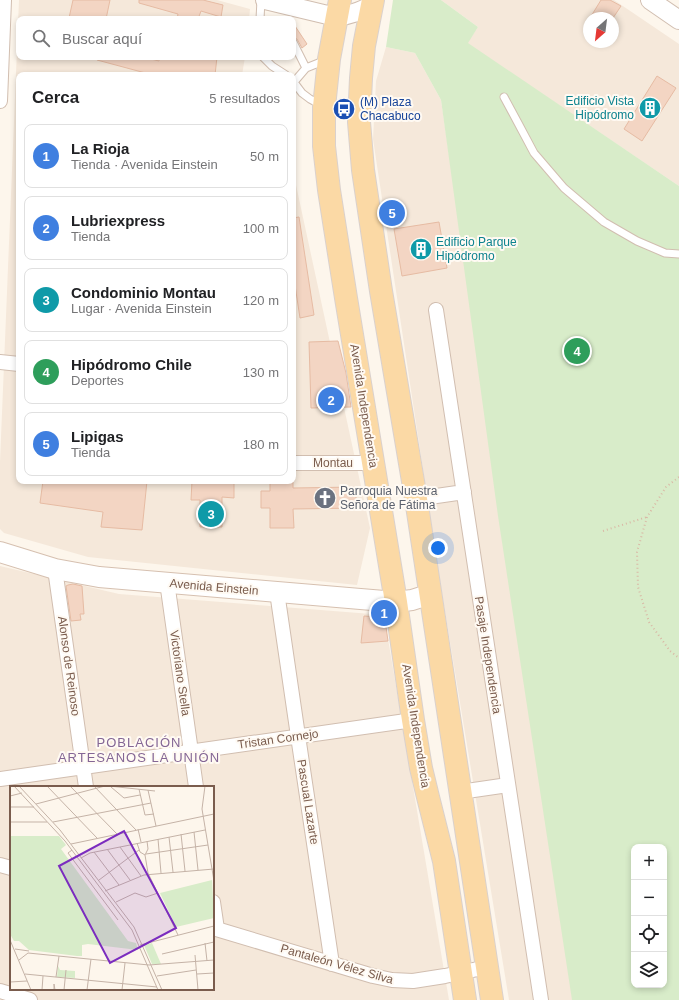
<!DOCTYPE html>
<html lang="es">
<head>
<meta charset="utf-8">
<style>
  body { margin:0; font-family:Arial,sans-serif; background:#f2f2f2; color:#202124 }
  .controls { position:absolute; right:12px; bottom:12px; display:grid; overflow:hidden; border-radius:8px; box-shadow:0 2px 6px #0003 }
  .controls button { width:36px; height:36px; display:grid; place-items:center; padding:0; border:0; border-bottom:1px solid #e0e0e0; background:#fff; color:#202124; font:20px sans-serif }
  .compass { position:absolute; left:583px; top:12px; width:36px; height:36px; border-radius:50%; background:#fff; box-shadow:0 2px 6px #0003; rotate:208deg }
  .you { position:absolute; left:438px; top:548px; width:14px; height:14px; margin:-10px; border:3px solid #fff; border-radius:50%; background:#1a73e8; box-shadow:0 0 0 6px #1a73e833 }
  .badge { display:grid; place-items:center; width:26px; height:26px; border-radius:50%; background:#0f766e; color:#fff; font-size:13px; font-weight:700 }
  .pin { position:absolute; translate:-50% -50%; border:2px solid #fff; box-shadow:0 1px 4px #0006 }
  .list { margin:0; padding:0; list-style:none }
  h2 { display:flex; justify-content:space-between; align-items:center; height:52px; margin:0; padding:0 16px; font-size:17px }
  h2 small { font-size:13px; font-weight:400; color:#757577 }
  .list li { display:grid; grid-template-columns:26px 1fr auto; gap:12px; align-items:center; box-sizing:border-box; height:64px; margin:0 8px 8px; padding:0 8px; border:1px solid #e0e0e0; border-radius:8px }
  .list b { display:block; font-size:15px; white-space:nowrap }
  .list p { margin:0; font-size:13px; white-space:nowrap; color:#757577 }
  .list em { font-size:13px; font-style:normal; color:#757577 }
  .icon { flex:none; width:22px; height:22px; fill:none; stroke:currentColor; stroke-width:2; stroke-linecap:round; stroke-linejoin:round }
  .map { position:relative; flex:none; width:679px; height:1000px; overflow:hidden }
  .search { position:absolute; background:#fff; box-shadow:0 2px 6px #0003; left:16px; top:16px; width:280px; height:44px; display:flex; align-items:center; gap:10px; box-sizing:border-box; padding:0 14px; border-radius:8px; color:#757577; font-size:15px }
  .panel { position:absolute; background:#fff; box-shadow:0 2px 6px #0003; left:16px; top:72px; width:280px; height:412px; border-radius:8px }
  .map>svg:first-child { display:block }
  .residential { fill:#f5e8da; fill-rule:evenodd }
  .green { fill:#d8ecc9; fill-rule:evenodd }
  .building { fill:#f3d5c3; stroke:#e6bba3 }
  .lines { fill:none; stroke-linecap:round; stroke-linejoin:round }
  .service-casing { stroke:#d1beb0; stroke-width:9 }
  .minor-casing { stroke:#d1beb0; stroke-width:16 }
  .tertiary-casing { stroke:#d1beb0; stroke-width:20 }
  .secondary-casing { stroke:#d6c0b0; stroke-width:22 }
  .primary-casing { stroke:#dad1cd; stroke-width:24 }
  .path { stroke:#d9b8a5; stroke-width:2; stroke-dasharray:1 3; stroke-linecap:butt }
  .service { stroke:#fff; stroke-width:7 }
  .minor { stroke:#fff; stroke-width:14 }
  .tertiary { stroke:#fff; stroke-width:18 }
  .secondary { stroke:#fff; stroke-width:20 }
  .primary { stroke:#fbd9a5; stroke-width:22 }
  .labels { text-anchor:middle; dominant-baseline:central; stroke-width:4; stroke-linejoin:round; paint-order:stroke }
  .culture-label { font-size:12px; fill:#0d838f; stroke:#fffaf3; text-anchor:end }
  .transit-label { font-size:12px; fill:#164399; stroke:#fffaf3; text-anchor:start }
  .street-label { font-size:12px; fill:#7a5c4d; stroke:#fffaf3 }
  .worship-label { font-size:12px; fill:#5b616d; stroke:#fffaf3; text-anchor:start }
  .neighbourhood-label { font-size:13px; letter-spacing:1px; fill:#846695; stroke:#fffaf3 }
  .inset-road { fill:none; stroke:#c5b3a7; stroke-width:1 }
  .view { fill:#7b2cbf; fill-opacity:0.15; stroke:#7b2cbf; stroke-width:2 }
  .inset-edge { fill:none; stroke:#7a5c4d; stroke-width:2 }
</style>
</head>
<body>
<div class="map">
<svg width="679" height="1000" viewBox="0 0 679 1000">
  <rect width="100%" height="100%" fill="#fdf6ec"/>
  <!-- residential -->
  <path class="residential" d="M19,0H217L250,9L249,19H19V57H245L242,75H19V481H293V171L370,528L357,585L88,557L4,533L0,529V462Z
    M441,0H614L679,44V186L467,43L478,27ZM589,18H613V42H589Z
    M386,47L415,53L441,100L573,1000H509L439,575L373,139L376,81Z
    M0,566L119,594L384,615L449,1000H0ZM11,787H213V989H11Z"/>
  <!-- green -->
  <path class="green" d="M393,0H441L478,27L468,43L679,186V1000H572L498,516L441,100L415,53L386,47ZM634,847H664V985H634Z"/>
  <!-- building -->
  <path class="building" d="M73,0H110L106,19H75L69,18Z
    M139,0H203L223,5L221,17L201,11L198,19H177L178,14L139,3Z
    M601,0H610L621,6L613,18H590Z
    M293,23L307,44L302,48L297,39L293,37Z
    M97,57H143L159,61V57H217L215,75H153L97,60Z
    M657,76L676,88L642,141L624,129Z
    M399,206L401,218L385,221L383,208Z
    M299,217L314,315L300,318L293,272V218Z
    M439,222L447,268L402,276L394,229Z
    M338,341L346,373L351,407L311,408L309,342Z
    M43,481H147L142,530L101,527L103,512L40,503Z
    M192,481H234V498L222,497V527H200V500H191Z
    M270,481H293V488L356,487V508L293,509L294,528H270V508H261V491H270Z
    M73,584L82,586L84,614H80L81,620L71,621L66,586L68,585Z
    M364,616L380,617L385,620L388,641L361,643Z"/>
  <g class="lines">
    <!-- service casing -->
    <g class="service-casing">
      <path id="service" d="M260,19L261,0
        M293,42L306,68
        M263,57L272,66L286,75
        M293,81L302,93L310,99L321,105
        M294,82L306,68L326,60
        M504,97L518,123L534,153L564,188L604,222L637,241L665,253L679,254"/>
    </g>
    <!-- minor casing -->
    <g class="minor-casing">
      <path id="minor" d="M0,101L4,0
        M436,310L541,1000
        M0,362L19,364
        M293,463H374
        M416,499L464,492
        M55,569L86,787
        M167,582L196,787
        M277,592L298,736L332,964
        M0,779L413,720
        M460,792L508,785
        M0,865L11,868
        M213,902L217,929
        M213,928L373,976L392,980L413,981L445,976L487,967
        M0,991L30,1000"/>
    </g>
    <!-- tertiary casing -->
    <g class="tertiary-casing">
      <path id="tertiary" d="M265,0L336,17C350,15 360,12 372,5
        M650,0L679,20"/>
    </g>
    <!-- secondary casing -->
    <g class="secondary-casing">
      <path id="secondary" d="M0,552L55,569L99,577L396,602L412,600L431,594"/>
    </g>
    <!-- primary casing -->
    <g class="primary-casing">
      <path id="primary" d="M340,0L329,59L324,107V146L329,190L346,298L396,602L413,720L421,768L428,797L444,861L465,1000
        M373,0L364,46L361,78L359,122L363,170L381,291L416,499L492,1000"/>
    </g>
    <!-- path -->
    <path class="path" d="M679,477L666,487L647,517L637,552L638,587L649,622L670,651L679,658
      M603,531L647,517"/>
    <!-- service -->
    <use href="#service" class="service"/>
    <!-- minor -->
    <use href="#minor" class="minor"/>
    <!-- tertiary -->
    <use href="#tertiary" class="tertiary"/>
    <!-- secondary -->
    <use href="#secondary" class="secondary"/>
    <!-- primary -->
    <use href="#primary" class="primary"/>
  </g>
  <!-- icons -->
  <defs>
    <g id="building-disc" transform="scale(1.15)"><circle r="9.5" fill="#0f9aa8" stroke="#fffaf3"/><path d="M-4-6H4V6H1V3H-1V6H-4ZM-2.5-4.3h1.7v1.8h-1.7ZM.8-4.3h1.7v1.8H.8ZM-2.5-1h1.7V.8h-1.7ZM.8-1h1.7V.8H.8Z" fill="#fff"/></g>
    <g id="bus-disc" transform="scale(1.15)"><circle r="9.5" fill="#1a4fb4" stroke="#fffaf3"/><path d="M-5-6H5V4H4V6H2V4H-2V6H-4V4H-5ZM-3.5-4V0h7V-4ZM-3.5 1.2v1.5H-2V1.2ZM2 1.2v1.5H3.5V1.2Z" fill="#fff"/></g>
    <g id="church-disc" transform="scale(1.15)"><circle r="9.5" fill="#6b7280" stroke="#fffaf3"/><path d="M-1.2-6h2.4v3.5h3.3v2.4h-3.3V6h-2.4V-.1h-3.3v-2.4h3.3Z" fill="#fff"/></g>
  </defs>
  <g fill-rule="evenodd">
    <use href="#building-disc" x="650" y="108"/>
    <use href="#bus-disc" x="344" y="109"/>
    <use href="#building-disc" x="421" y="249"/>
    <use href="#church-disc" x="325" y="498"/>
  </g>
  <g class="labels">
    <!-- culture labels -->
    <g class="culture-label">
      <text x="634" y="101">Edificio Vista<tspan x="634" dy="14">Hipódromo</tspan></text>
      <text x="436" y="242" text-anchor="start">Edificio Parque<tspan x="436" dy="14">Hipódromo</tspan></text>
    </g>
    <!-- transit labels -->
    <g class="transit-label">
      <text x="360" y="102">(M) Plaza<tspan x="360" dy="14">Chacabuco</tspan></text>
    </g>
    <!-- street labels -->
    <g class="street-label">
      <text transform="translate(364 406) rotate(81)">Avenida Independencia</text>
      <text x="333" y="463">Montau</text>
      <text transform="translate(214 587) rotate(5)">Avenida Einstein</text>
      <text transform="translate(488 655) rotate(81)">Pasaje Independencia</text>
      <text transform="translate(69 666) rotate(82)">Alonso de Reinoso</text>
      <text transform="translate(180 673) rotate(82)">Victoriano Stella</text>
      <text transform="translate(416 726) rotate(81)">Avenida Independencia</text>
      <text transform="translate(278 739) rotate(-8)">Tristan Cornejo</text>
      <text transform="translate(308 802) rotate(81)">Pascual Lazarte</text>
      <text transform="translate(337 964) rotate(16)">Pantaleón Vélez Silva</text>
    </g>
    <!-- worship labels -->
    <g class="worship-label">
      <text x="340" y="491">Parroquia Nuestra<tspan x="340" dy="14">Señora de Fátima</tspan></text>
    </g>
    <!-- neighbourhood labels -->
    <g class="neighbourhood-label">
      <text x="139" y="742">POBLACIÓN<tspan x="139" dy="15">ARTESANOS LA UNIÓN</tspan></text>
    </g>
  </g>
  <!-- overview -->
  <g transform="translate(10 786)">
    <rect width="204" height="204" fill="#fdf6ec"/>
    <path d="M0,50H49L56,59L51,63L118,155L126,157L128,164L78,158L72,159V170H67L19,164L9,155H4L0,148ZM202,94L204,132L166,141L150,107ZM142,157L151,178H142L134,159ZM48,180L50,184L65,185V192L47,191Z" fill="#d8ecc9"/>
    <path class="inset-road" d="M4,0L55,55L122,144L148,204M9,0L50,44L124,141L152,204M37,0L87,52M60,0L107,48M84,0L126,44M99,0L145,5M195,0L192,23L202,83M101,1L114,12L130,9M129,3L135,29L144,28M138,4L146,40M0,10L12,7M26,18L95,0M0,21H24M0,36H37M43,36L141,17M128,43L131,56M184,46L188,84M171,48L175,85M159,51L163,86M148,53L151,87M127,57L130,66L135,69L138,63L137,55M61,58L204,28M110,61L131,90M97,63L120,94M62,64L58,67L108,134M84,66L109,99M136,68L198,59M135,69L138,87L168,149M71,72L80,67L195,44M202,83L204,95M89,94L129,64M95,105L134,89L204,83M106,116L125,107L136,111L148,107M0,154L21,204M195,157L197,175M130,159L204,140M5,163L19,165M152,168L204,156M185,169L188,204M9,174L18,167L139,179L204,174M15,188L147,201M187,188L204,187M147,190L186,184M46,191L49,170M0,196L17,195M32,204L33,190M44,204V198L45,204M54,204L56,184M77,204L81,173M112,204L115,177"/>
    <path class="view" d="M114,45L166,142L100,177L49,80Z"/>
    <rect width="204" height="204" class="inset-edge"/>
  </g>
</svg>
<div class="controls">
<button>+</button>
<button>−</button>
<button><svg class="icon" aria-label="locate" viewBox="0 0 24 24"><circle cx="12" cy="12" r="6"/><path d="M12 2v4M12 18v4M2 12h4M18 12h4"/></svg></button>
<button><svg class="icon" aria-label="layers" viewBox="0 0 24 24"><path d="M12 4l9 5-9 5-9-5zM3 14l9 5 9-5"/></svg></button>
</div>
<svg class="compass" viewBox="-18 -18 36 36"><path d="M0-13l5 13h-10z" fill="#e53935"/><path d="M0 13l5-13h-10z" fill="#757577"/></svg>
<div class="you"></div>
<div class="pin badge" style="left:384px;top:613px;background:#3f7fe0">1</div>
<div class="pin badge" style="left:331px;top:400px;background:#3f7fe0">2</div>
<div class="pin badge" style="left:211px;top:514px;background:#0f9aa8">3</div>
<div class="pin badge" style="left:577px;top:351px;background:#2e9e5b">4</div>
<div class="pin badge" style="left:392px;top:213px;background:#3f7fe0">5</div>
<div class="search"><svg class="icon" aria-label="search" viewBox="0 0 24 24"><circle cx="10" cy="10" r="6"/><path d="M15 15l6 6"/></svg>Buscar aquí</div>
<section class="panel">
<h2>Cerca<small>5 resultados</small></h2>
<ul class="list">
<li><span class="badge" style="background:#3f7fe0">1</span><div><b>La Rioja</b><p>Tienda · Avenida Einstein</p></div><em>50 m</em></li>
<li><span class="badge" style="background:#3f7fe0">2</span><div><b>Lubriexpress</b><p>Tienda</p></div><em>100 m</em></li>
<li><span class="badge" style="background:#0f9aa8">3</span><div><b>Condominio Montau</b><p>Lugar · Avenida Einstein</p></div><em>120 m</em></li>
<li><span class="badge" style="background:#2e9e5b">4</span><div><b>Hipódromo Chile</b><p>Deportes</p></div><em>130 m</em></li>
<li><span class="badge" style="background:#3f7fe0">5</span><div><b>Lipigas</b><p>Tienda</p></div><em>180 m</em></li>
</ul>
</section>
</div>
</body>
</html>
